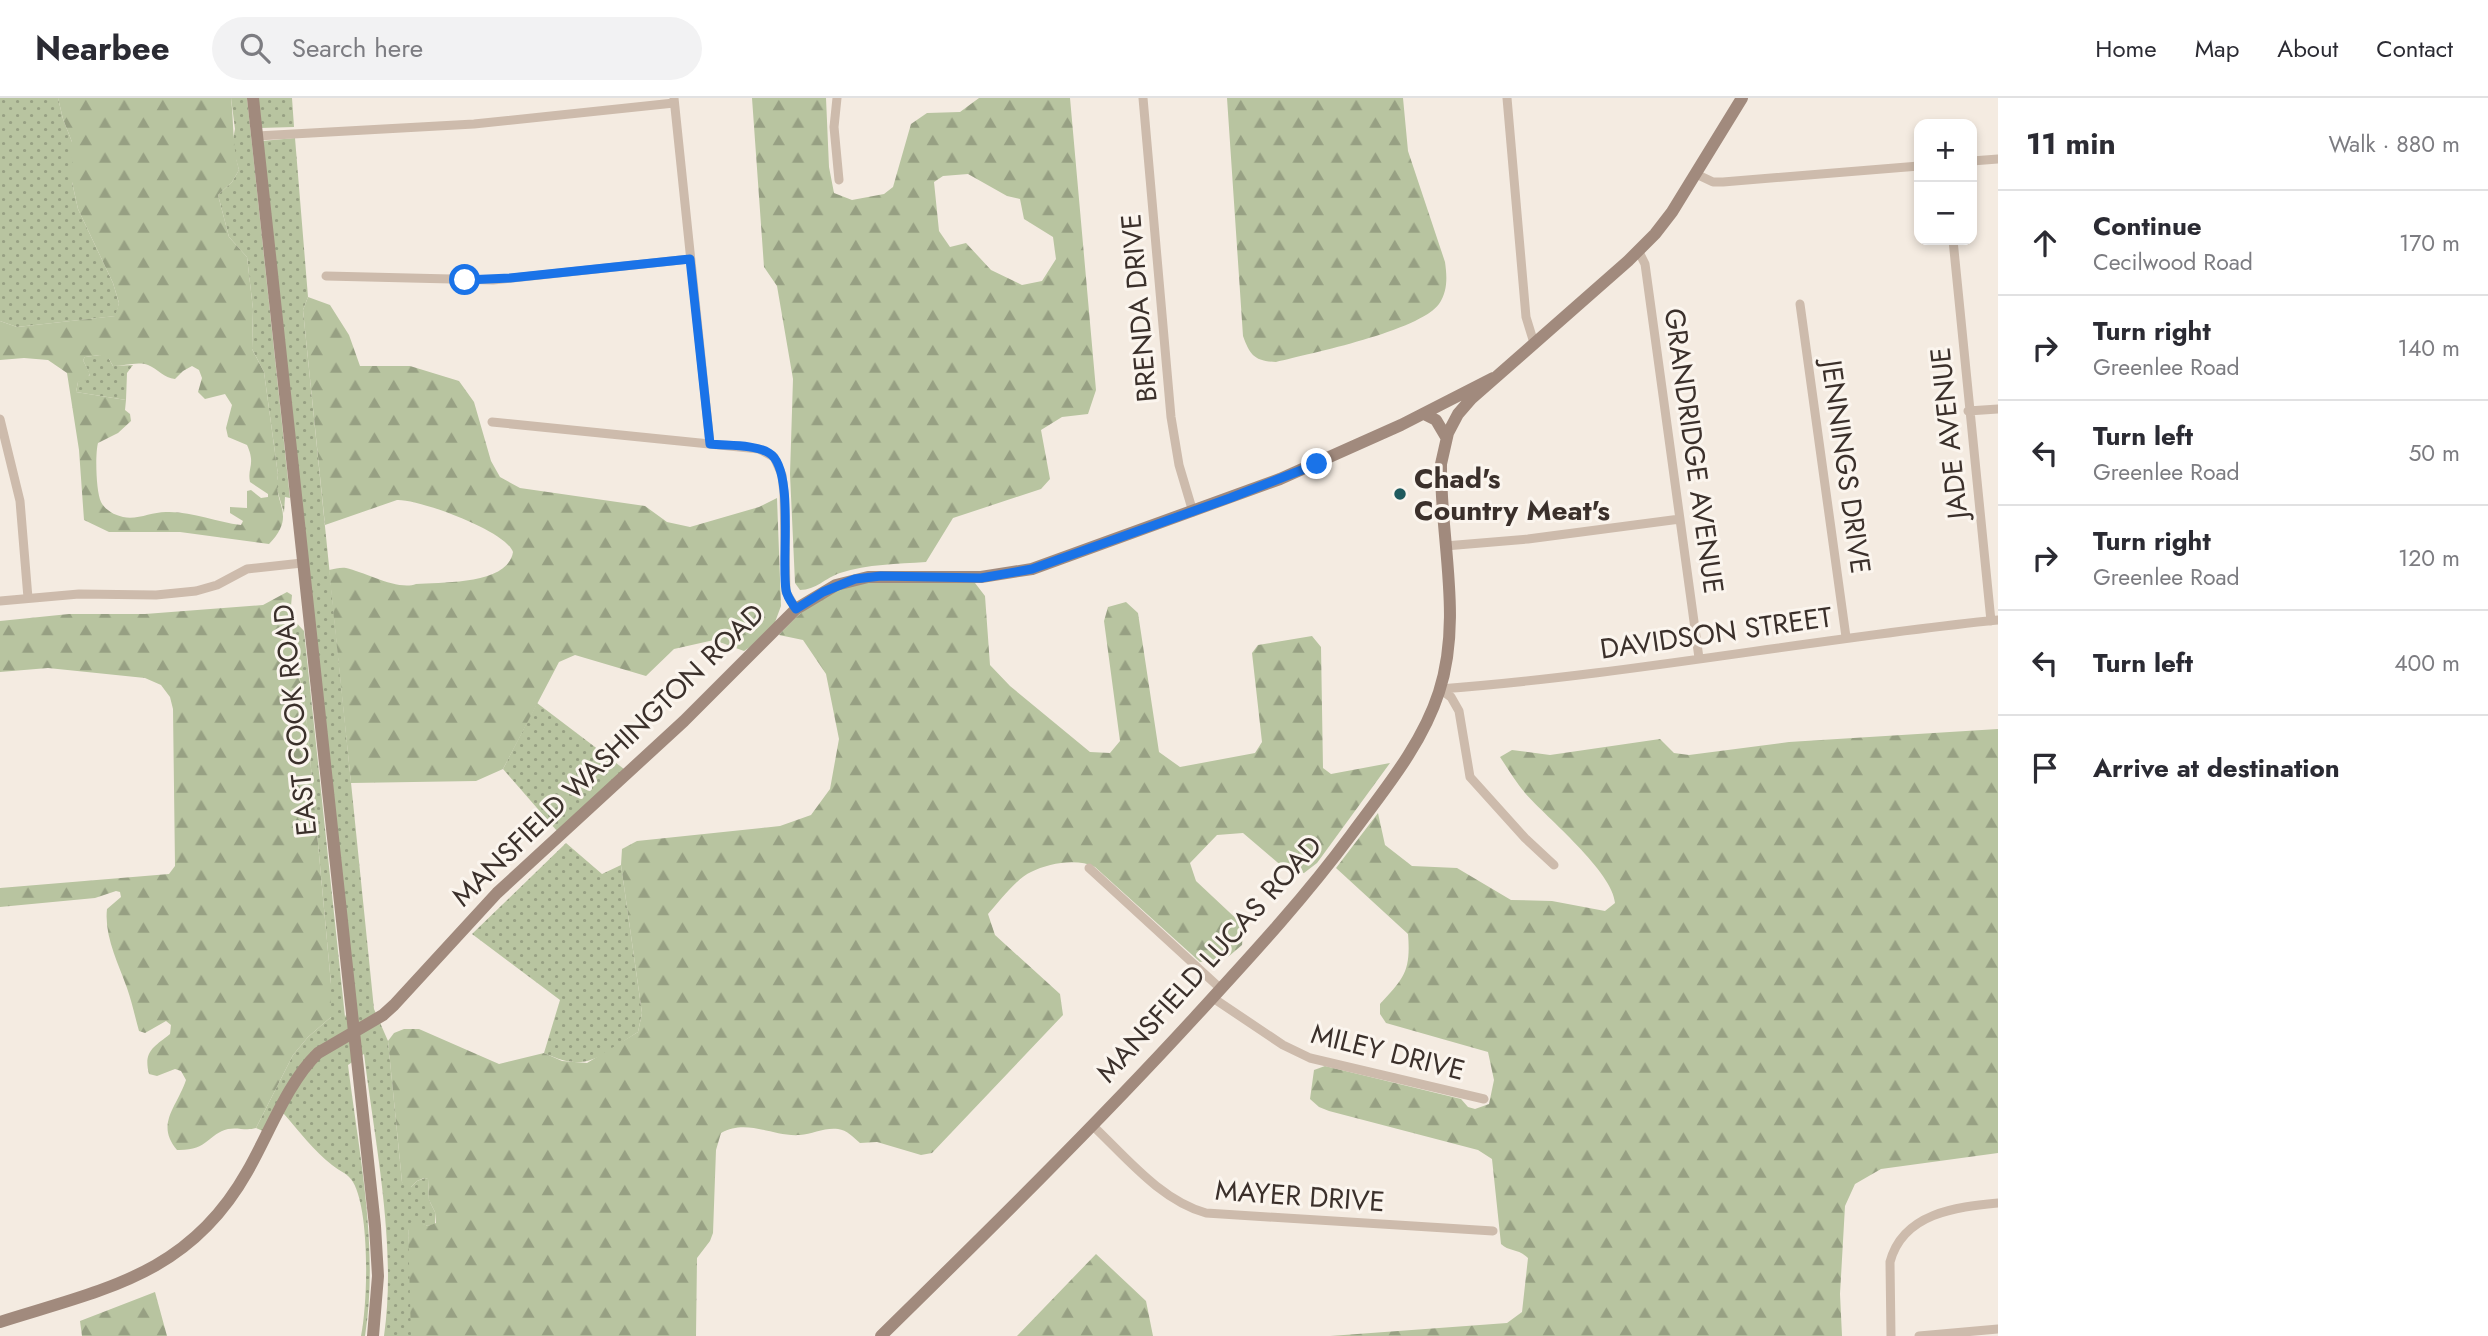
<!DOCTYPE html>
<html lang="en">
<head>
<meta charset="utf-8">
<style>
  body { margin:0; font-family:Jost,sans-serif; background:#f2f2f3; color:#2b2b33 }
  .controls { position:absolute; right:21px; top:21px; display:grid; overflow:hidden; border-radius:14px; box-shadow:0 4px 10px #0003 }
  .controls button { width:63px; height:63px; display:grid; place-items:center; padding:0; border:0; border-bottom:2px solid #e1e1e2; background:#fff; color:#2b2b33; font:35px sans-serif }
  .stop { position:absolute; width:21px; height:21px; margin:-16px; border:5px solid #1a73e8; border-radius:50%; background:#fff }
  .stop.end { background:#1a73e8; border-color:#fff; box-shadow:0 2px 7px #0008 }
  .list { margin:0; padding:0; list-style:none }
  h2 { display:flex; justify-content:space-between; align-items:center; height:91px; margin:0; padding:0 28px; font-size:30px }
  h2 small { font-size:23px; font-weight:400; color:#7c7c81 }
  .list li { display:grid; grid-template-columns:46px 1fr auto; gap:21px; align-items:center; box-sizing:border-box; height:105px; padding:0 28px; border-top:2px solid #e1e1e2 }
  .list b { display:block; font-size:26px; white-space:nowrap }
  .list p { margin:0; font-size:23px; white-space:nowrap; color:#7c7c81 }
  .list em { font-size:23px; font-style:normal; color:#7c7c81 }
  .icon { flex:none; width:38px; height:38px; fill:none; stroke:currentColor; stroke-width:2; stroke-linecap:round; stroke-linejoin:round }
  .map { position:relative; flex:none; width:1998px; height:1238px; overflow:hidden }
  header { display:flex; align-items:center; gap:42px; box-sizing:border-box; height:98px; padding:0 35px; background:#fff; border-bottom:2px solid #e1e1e2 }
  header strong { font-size:33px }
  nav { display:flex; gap:38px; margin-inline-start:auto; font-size:24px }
  .search { width:490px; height:63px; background:#f2f2f3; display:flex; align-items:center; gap:18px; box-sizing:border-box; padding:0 24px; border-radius:38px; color:#7c7c81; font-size:26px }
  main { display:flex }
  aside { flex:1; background:#fff }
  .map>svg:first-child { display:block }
  .grass { fill:url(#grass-dots) }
  .forest { fill:url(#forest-firs); fill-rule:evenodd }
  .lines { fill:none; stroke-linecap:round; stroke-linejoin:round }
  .street { stroke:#cdbbac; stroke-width:9 }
  .secondary { stroke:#a18a7d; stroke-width:12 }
  .route { stroke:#1a73e8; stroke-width:9 }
  .poi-dot { fill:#1f5a5e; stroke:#fbf5ee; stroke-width:2.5 }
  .labels { text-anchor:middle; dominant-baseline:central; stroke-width:6; stroke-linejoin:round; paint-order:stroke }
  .street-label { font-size:28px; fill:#3b302b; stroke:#fbf5ee }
  .poi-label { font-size:28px; font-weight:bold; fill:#3b302b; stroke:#fbf5ee; text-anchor:start }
</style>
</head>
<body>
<header>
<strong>Nearbee</strong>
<div class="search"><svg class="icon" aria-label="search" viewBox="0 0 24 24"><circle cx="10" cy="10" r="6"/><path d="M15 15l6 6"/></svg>Search here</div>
<nav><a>Home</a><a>Map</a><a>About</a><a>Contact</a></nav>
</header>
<main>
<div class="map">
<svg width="1998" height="1238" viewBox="0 0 1998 1238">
  <defs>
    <pattern id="grass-dots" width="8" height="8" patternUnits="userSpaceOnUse" patternTransform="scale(1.75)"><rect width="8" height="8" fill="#b8c4a0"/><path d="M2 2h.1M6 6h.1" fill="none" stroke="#97a083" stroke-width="1.8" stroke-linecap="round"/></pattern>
    <pattern id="forest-firs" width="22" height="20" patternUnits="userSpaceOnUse" patternTransform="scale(1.75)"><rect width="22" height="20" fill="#b8c4a0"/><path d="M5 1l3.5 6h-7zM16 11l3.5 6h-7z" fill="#97a083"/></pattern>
  </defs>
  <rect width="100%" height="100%" fill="#f4ebe1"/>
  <!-- grass -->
  <path class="grass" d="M0,0H58L63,21L72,44V84L78,111L113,185L119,205L116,218L17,229L0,223Z
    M231,0H247L290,400L285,399L284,415L276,388L278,377L264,274L252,251L253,211L247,159L229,139L218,97L232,84L239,72L232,47L235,31Z
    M258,0H292L294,29L260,30Z
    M295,40L308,199L303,212L374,911L388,943L402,1084L411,1089L417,1083L425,1080L428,1081L429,1102L435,1114V1126L428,1128L419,1125L408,1132L411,1177V1238H384C397,1148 375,1046 364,956L348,967C359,1056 379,1149 365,1238H361C368,1204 370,1113 353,1084C348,1075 339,1073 332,1067C314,1053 299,1033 284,1016L275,1012L263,1033L256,1030L293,957L308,939L331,919V886L306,616C301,583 293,551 290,518L304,533L345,919L355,898L262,43Z
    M100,257L109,261L113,268L133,267L127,275L126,302L76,294L78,284L90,277L83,262L85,259Z
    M537,605L624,671L557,733L503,671Z
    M566,745L602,776L621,767L642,915L638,934C600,957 589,976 544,955L560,902L472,836Z"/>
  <!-- forest -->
  <path class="forest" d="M58,0H231C234,25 232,47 239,72L232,84L218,97L229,139L247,159L253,211L252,251L264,274L278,377C272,406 298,416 269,446L180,434H109L84,422L79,352L67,275L48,262L24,260L0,262V223L17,229L115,218L119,205L113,185L78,111L72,84V44L63,21ZM100,257L102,262L109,261L113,268C124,268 138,263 148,267C158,271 164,280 175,281L183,273L192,268L199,272L202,280L198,294L205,301L225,296L232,307L226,330L228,339L247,347C256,367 247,369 250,384L268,396V399L261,400L251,392L247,393V410L230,409V415L243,423L241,427C216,424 192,413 166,414C151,414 138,422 123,419C114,417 105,412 101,404C96,394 95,356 98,345L118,335L131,323L130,316L125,312L126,302L76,294L78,284L85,283L90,276L83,262L85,259Z
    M752,0H826L829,69L834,95L852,102L884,96L893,89L911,26L927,15L960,14L979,0H1070L1096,292L1088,316L1062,319L1041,332L1050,381L1041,391L953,420L926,464C897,466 868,466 840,475C825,480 816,492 800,492L795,485L790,376L793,281L777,188L764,169ZM968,76L1007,98L1020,101L1024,121L1053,139L1056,161L1042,183L1022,187L991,172L966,145L950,149L939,133L934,84L943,78Z
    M1227,0H1403L1408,53L1445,164C1447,178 1448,193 1439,206C1419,233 1312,255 1276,264C1254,263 1250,257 1243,238Z
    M308,199L330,207L349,237L360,268H410L459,283L474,304L491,363L500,379L520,390L645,408L667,424L690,429L759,409L777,400L781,508L771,535L744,553L714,542L674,551L646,578L575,557L559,564L503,671L476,683L351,685L329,472C335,471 341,469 346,470C365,474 398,493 416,486C442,484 508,487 513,454C506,433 419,401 397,402L325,427L303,212Z
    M929,483L975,485L985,498L990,567L1010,588L1090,654L1110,655L1120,643L1104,523L1108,509L1126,504L1138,515L1159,654L1180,669L1255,655L1262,644L1252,555L1258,547L1312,538L1321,549L1323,670L1331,676L1390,665L1317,765L1304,775L1284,770L1243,735L1217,737L1190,765L1196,783L1244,828L1242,847L1228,859L1200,864L1095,769C1077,760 1049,765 1031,774C1018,779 998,805 988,816L995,837L1060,896L1063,917L932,1055L921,1057L877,1044L860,1045C853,1039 847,1032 838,1031C826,1029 812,1036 800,1037C771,1039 748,1020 721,1035L716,1052L713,1135L710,1143L697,1160L696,1238H411L408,1127L414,1122L428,1128L436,1125L435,1114L429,1102L428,1081L424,1080L417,1083L409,1091L406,1090L402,1084L388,943L394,935L404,931H419L499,966L544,955L562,963L587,965L638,934L642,915L621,767L622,751L637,743L780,728L811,717L830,691L839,641L826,576L803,542L779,537C799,515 826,490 856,485C879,481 905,484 929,483Z
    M287,494L292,497C287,537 300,576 306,616L331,886V919L308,939L293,957L256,1030C246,1033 238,1029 228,1031C208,1036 208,1053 177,1052C155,1026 177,1009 186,982L181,973L175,971L157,978L149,976C143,953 154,949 170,936L171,927L166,923L145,935L139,933C135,919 132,904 127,890C118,865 104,838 107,811L121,799L120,794L116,793L95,800L0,809V790L169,776L175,768L173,611L170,599L161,587L145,580L48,570L0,574V523L69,516H145L263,507Z
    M1998,631V1055L1881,1071L1855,1086L1845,1108L1840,1196L1842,1238H1330L1507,1225L1522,1214L1528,1160C1518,1150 1509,1154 1501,1146L1492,1061L1478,1052L1329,1013L1319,1009L1310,1001L1314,972L1325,968L1461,1001L1468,1009L1475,1011L1489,1006L1494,982L1488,954L1386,925L1380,916V906C1404,880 1411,873 1408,836L1336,770L1378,715L1385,747L1412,768L1457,770L1511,802L1552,803L1605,813L1615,805C1613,774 1547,720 1525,695C1516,684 1508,671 1500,659L1512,652L1550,657L1660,641L1674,655L1689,657L1789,644Z
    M1096,1156L1146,1203L1153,1238H1017Z
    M155,1194L167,1238H82L80,1223Z"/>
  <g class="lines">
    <!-- street -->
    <path class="street" d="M674,0L710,346
      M837,0L834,29L839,82
      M1143,0L1171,319L1179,367L1193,414
      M1507,0L1526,219L1534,245
      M257,38L474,26L674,5
      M1972,63L1998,61
      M1696,76L1713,84H1723L1919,68
      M1953,142L1991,523
      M1639,154L1645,166L1699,560
      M326,178L493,182L690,161
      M1800,206L1846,539
      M1968,313L1998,311
      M0,321L20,403L28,500
      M492,324L759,351L774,359L782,377L784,396L786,494L796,511
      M1445,448L1528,441L1680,421
      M0,503L79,496L156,497L196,493L217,487L247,471L302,465
      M1440,591C1627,577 1811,541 1998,522
      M1440,591L1451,599L1459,613L1470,679L1525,740L1554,767
      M1089,770L1221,891
      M1213,900L1283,947L1310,960L1484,1001
      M1092,1027C1126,1059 1160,1102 1206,1115L1493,1133
      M1891,1238L1890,1164C1903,1115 1956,1109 1998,1105
      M1919,1238L1998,1231"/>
    <!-- secondary -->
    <path class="secondary" d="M253,0L375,1128L378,1178L373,1238
      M1424,316L1436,322L1446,339
      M0,1224C104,1191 189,1177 247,1074C269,1036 287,985 318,955L383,917L394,907L497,795L684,623L796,511L836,487L868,479H981L1032,471L1280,381L1401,327L1493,280
      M881,1238C987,1134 1094,1029 1195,919C1249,860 1303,802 1351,737C1384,692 1422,647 1439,594C1463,521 1440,440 1441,366L1448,335L1458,316L1471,301L1628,163L1655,136L1672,114L1742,0"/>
  </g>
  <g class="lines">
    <!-- route -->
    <path class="route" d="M465,182L510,180L690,161L710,346C727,348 754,346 769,355C795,370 781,463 786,492C787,499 792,505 796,511L823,494L855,481L881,478L981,480L1032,471L1230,400L1317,366"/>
  </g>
  <!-- markers -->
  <circle class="poi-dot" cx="1400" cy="396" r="7"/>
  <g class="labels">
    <!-- street labels -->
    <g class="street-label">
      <text transform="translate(1139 210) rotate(-95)">BRENDA DRIVE</text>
      <text transform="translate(1949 335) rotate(-96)">JADE AVENUE</text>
      <text transform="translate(1694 353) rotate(82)">GRANDRIDGE AVENUE</text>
      <text transform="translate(1846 369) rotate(82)">JENNINGS DRIVE</text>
      <text transform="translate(1716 535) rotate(-8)">DAVIDSON STREET</text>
      <text transform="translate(295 622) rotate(-96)">EAST COOK ROAD</text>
      <text transform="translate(608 657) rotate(-44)">MANSFIELD WASHINGTON ROAD</text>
      <text transform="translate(1209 861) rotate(-48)">MANSFIELD LUCAS ROAD</text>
      <text transform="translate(1388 954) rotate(14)">MILEY DRIVE</text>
      <text transform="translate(1300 1098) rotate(4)">MAYER DRIVE</text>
    </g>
    <!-- poi labels -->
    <g class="poi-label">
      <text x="1414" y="380">Chad's<tspan x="1414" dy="32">Country Meat's</tspan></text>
    </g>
  </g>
</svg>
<div class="controls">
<button>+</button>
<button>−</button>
</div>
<div class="stop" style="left:465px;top:182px"></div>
<div class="stop end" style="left:1317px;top:366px"></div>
</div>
<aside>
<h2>11 min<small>Walk · 880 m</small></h2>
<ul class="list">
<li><svg class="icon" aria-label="ahead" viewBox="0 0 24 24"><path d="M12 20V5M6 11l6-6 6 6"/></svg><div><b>Continue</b><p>Cecilwood Road</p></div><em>170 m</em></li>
<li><svg class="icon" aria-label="right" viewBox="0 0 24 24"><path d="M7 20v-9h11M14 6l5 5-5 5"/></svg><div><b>Turn right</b><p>Greenlee Road</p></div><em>140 m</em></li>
<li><svg class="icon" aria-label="left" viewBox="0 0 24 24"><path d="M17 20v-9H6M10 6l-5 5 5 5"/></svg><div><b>Turn left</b><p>Greenlee Road</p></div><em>50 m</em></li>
<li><svg class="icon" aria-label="right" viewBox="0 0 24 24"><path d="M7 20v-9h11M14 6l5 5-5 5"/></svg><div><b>Turn right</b><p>Greenlee Road</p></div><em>120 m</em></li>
<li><svg class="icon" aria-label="left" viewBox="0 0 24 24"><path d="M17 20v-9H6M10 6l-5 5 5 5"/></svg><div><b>Turn left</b></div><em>400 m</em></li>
<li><svg class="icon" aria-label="arrive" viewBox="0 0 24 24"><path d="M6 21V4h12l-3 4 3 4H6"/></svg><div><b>Arrive at destination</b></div></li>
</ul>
</aside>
</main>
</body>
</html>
